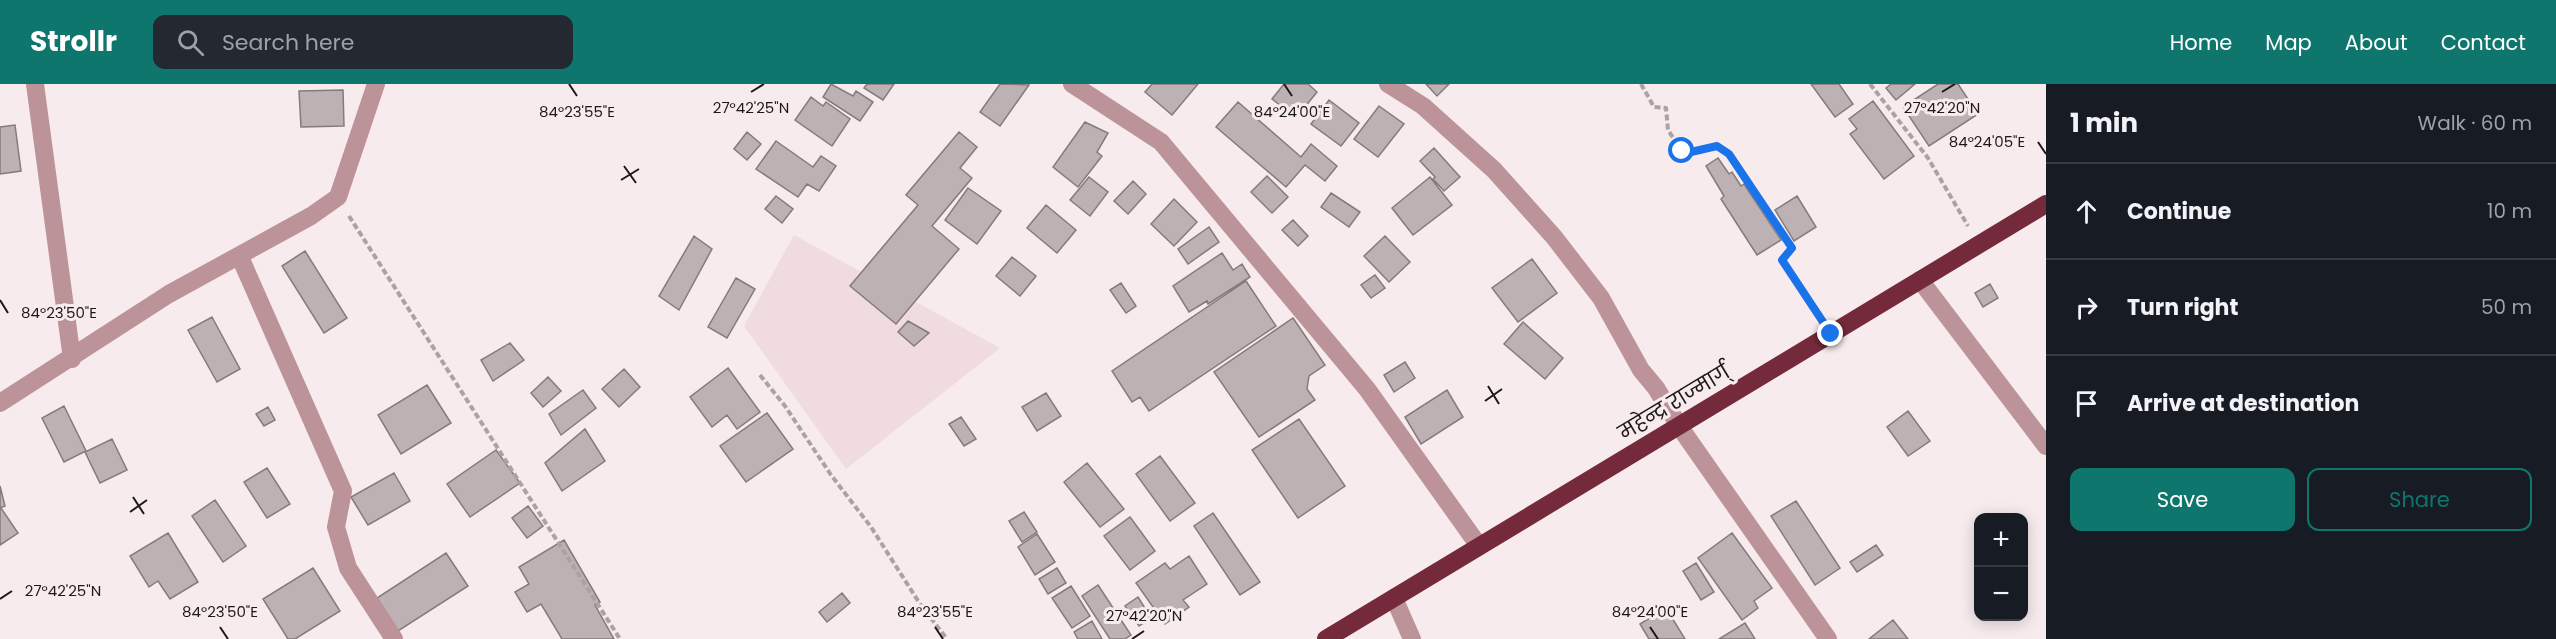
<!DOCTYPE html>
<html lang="en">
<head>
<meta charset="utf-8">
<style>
  body { margin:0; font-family:Poppins,"Noto Sans Devanagari",sans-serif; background:#242831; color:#f1f3f6 }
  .controls { position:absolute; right:18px; bottom:18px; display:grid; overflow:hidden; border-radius:12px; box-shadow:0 3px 15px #0003 }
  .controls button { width:54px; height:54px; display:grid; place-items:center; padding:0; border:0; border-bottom:2px solid #363941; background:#171b24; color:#f1f3f6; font:30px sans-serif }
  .stop { position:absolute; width:18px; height:18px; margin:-14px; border:4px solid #1a73e8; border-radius:50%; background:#fff }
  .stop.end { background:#1a73e8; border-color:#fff; box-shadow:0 2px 6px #0008 }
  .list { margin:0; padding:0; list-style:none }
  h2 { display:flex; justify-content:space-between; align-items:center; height:78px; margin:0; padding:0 24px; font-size:26px }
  h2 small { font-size:20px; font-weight:400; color:#9ea1a6 }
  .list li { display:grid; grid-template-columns:39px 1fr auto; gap:18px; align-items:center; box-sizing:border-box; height:96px; padding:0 24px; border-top:2px solid #363941 }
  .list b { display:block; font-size:22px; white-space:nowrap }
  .list em { font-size:20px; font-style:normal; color:#9ea1a6 }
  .actions { display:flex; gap:12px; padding:18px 24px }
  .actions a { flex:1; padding:14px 0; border:2px solid #0f766e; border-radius:12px; text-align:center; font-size:21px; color:#0f766e }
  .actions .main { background:#0f766e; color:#fff }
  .icon { flex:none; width:33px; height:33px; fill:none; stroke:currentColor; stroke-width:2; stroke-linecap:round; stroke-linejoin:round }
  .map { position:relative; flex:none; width:2046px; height:555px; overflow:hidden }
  header { display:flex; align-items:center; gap:36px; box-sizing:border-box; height:84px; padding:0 30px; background:#0f766e; color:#fff }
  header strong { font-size:28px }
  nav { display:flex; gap:33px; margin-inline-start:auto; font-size:21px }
  .search { width:420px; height:54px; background:#242831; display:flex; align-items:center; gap:15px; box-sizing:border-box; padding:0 21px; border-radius:12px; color:#9ea1a6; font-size:22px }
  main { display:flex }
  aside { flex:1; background:#171b24 }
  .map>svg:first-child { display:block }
  .built { fill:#f0dbde }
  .building { fill:#bdb1b3; stroke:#857a7c; stroke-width:1.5 }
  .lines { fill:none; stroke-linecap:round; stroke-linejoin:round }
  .path { stroke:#aba2a3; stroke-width:4; stroke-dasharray:6 3; stroke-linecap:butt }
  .minor { stroke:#bb9399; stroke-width:18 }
  .highway { stroke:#752a3b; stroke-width:18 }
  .route { stroke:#1a73e8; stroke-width:8 }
  .ticks { fill:none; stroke:#1d1919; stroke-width:2 }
  .labels { text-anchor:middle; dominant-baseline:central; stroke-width:6; stroke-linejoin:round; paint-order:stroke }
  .street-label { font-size:21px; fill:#1d1919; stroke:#f7ebed }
  .ticks-label { font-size:15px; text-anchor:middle; fill:#1d1919; stroke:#f7ebed; stroke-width:6; stroke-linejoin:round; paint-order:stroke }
</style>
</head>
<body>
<header>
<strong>Strollr</strong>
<div class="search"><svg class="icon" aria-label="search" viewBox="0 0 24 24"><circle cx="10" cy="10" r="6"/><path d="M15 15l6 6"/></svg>Search here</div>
<nav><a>Home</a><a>Map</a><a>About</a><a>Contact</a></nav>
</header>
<main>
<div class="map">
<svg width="2046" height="555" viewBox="0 0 2046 555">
  <rect width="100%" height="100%" fill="#f7ebed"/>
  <!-- built -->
  <path class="built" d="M794,151L1000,264L846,385L744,242Z"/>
  <!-- building -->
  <path class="building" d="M831,0L853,12L856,7L873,18L860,37L823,13Z
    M867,0H894L883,16L864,4Z
    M1000,0L1029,1L1000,42L980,28Z
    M1152,0H1198L1172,31L1145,8Z
    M1284,0H1308L1317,8L1296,34L1272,15Z
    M1426,0H1449L1437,12Z
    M1811,0H1839L1853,20L1835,33Z
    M1891,0H1915L1896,16L1886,4Z
    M1938,0H1958L1978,30L1929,62L1903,23Z
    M343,6L344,42L301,43L299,7Z
    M811,13L823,22L826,18L850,35L832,62L795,36Z
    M1329,16L1359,39L1341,62L1311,40Z
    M1873,17L1914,72L1884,95L1850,50L1857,45L1849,35Z
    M1238,18L1301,73L1311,60L1337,82L1325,97L1305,81L1286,103L1216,43Z
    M1379,22L1404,40L1378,73L1354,55Z
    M1085,38L1108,49L1097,68L1102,72L1078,103L1053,83Z
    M15,41L21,87L0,90V43Z
    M747,48L761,60L747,76L734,65Z
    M959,48L977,63L960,84L972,94L932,142L959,165L896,240L850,202L918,121L906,111Z
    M776,57L813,83L821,72L836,82L819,107L807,100L798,113L756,85Z
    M1434,64L1460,93L1444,107L1433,95L1435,93L1420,77Z
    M1718,74L1729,90L1732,88L1741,102L1744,100L1781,156L1757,171L1721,115L1724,112L1706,82Z
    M1267,92L1288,113L1272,129L1251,108Z
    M1089,93L1108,108L1090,132L1070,116Z
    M1430,93L1452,121L1413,151L1392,124Z
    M1133,97L1146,110L1128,130L1114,117Z
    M968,104L1001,127L977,160L945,136Z
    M1331,109L1360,128L1349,143L1321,123Z
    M776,112L793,125L782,139L765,125Z
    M1797,112L1816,143L1794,157L1775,126Z
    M1174,115L1197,138L1174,162L1151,140Z
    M1046,121L1076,146L1057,169L1027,144Z
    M1293,136L1308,152L1298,162L1282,146Z
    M1209,143L1219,158L1188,180L1178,165Z
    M694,152L712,165L679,226L659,212Z
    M1385,152L1410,178L1389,198L1364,172Z
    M305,167L347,234L324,249L282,182Z
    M1222,169L1233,186L1242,180L1250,193L1208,220L1207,217L1189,228L1173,202Z
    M1012,173L1036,192L1020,212L996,192Z
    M1532,175L1557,209L1518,238L1492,204Z
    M1375,191L1385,204L1371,214L1361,201Z
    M736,194L755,205L727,254L708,243Z
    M1246,197L1276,242L1149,327L1140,313L1132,318L1112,287Z
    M1121,199L1136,222L1126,229L1110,206Z
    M1990,200L1998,214L1983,223L1975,209Z
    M212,233L240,285L217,298L188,246Z
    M1293,234L1325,281L1309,292L1307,305L1315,316L1259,353L1214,288Z
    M908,237L929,249L914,262L898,248Z
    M1523,238L1563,274L1545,295L1504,260Z
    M510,259L524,276L493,297L481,276Z
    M1405,278L1415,294L1394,308L1384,291Z
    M728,284L760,328L737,345L727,331L712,343L690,313Z
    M624,285L640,303L619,323L602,305Z
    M548,293L561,307L543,323L531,309Z
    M427,301L451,339L401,370L378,331Z
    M583,306L596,324L561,351L549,330Z
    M1447,306L1463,333L1421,360L1405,333Z
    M1046,309L1061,332L1037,347L1022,323Z
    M64,322L86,367L64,378L42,334Z
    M268,323L275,336L264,342L256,330Z
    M1908,327L1930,357L1908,372L1887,343Z
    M767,329L793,365L746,398L720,362Z
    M961,333L976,355L964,362L949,340Z
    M1299,335L1345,402L1298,434L1252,366Z
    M585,345L605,377L562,407L545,379Z
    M112,355L127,386L100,399L85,368Z
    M496,366L520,399L470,433L447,400Z
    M1160,372L1195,419L1170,437L1136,390Z
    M1087,379L1124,425L1100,443L1064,398Z
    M267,384L290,420L267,434L244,398Z
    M394,389L410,417L368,441L351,413Z
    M0,402L5,422L0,424Z
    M215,416L246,462L223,478L192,432Z
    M1796,417L1840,484L1815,501L1771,432Z
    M528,422L543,442L527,454L512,434Z
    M1,424L18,449L0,461V425Z
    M1024,428L1037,448L1022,458L1009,437Z
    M1213,429L1260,498L1240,511L1194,442Z
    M1130,433L1155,467L1130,486L1104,452Z
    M168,449L198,498L170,515L158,497L149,503L130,472Z
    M1732,449L1772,504L1754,517L1758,524L1742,536L1698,474Z
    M1037,450L1055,478L1035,491L1018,463Z
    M564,456L600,518L595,521L614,555H562L541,520L527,528L515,508L529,500L519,483Z
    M1876,461L1883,471L1857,488L1850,478Z
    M446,469L468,502L398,547L377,514Z
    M1189,472L1207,500L1183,516L1189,523L1165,540L1136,499L1165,479L1170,485Z
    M1696,479L1714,508L1701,516L1683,487Z
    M313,484L340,527L295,555H288L263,515Z
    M1057,484L1066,499L1048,510L1039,495Z
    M1098,501L1131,551L1125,555H1110L1082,512Z
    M1071,502L1090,532L1072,544L1052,514Z
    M842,509L850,519L827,538L819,528Z
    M1138,513L1151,534L1139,542L1125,522Z
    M1666,524L1685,555H1649L1640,540Z
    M1893,536L1908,555H1869Z
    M1092,537L1102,555H1078L1074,548Z
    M1745,539L1755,555H1719Z"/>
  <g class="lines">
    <!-- path -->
    <path class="path" d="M1641,0L1654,23L1666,24L1668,46L1682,67L1691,68L1717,62L1729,70L1792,164L1782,176L1818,232
      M1870,0L1928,74L1968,142
      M349,132L620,555
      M760,291L785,322L831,391L871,443L920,520L947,555"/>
    <!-- minor -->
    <path class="minor" d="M35,0L72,275
      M1072,0L1161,58L1367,305L1479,462
      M1388,0L1423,22L1494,86L1554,153L1601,214L1641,286L1656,304L1679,342L1828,555
      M240,173L343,407L336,443L348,484L394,555
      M1920,196L2046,362
      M0,319L169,210L311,132L338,113L376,0
      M1394,514L1412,555"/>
    <!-- highway -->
    <path class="highway" d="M1326,555L2046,120"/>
  </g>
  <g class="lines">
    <!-- route -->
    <path class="route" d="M1682,67L1691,68L1717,62L1729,70L1792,164L1782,176L1831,250"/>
  </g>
  <!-- ticks -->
  <path class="ticks" d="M569,0L577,12M1284,0L1292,12M751,8L764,0M1942,8L1955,0M2038,58L2046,70M624,82L636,99M621,96L639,85M0,216L8,229M1488,302L1499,320M1485,317L1502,305M133,413L144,430M130,428L147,416M0,515L12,507M220,543L228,555M935,543L943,555M1650,543L1658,555M1132,555L1144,547"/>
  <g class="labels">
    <!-- street labels -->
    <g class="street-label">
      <text transform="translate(1674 318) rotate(-31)">महेन्द्र राज्मार्ग्</text>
    </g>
  </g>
  <g class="ticks-label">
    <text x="751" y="29">27°42'25"N</text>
    <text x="1942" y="29">27°42'20"N</text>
    <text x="577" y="33">84°23'55"E</text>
    <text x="1292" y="33">84°24'00"E</text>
    <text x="1987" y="63">84°24'05"E</text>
    <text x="59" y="234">84°23'50"E</text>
    <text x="63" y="512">27°42'25"N</text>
    <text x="220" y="533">84°23'50"E</text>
    <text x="935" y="533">84°23'55"E</text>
    <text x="1650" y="533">84°24'00"E</text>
    <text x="1144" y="537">27°42'20"N</text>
  </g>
</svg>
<div class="controls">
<button>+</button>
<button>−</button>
</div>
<div class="stop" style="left:1682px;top:67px"></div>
<div class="stop end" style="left:1831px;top:250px"></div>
</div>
<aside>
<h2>1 min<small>Walk · 60 m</small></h2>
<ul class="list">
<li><svg class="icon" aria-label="ahead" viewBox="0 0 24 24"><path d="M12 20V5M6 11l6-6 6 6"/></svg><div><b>Continue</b></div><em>10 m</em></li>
<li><svg class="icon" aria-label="right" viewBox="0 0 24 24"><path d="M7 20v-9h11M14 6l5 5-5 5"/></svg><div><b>Turn right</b></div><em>50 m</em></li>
<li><svg class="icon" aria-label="arrive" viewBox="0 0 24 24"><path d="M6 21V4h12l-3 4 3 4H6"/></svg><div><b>Arrive at destination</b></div></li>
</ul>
<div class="actions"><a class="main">Save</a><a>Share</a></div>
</aside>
</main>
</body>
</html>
